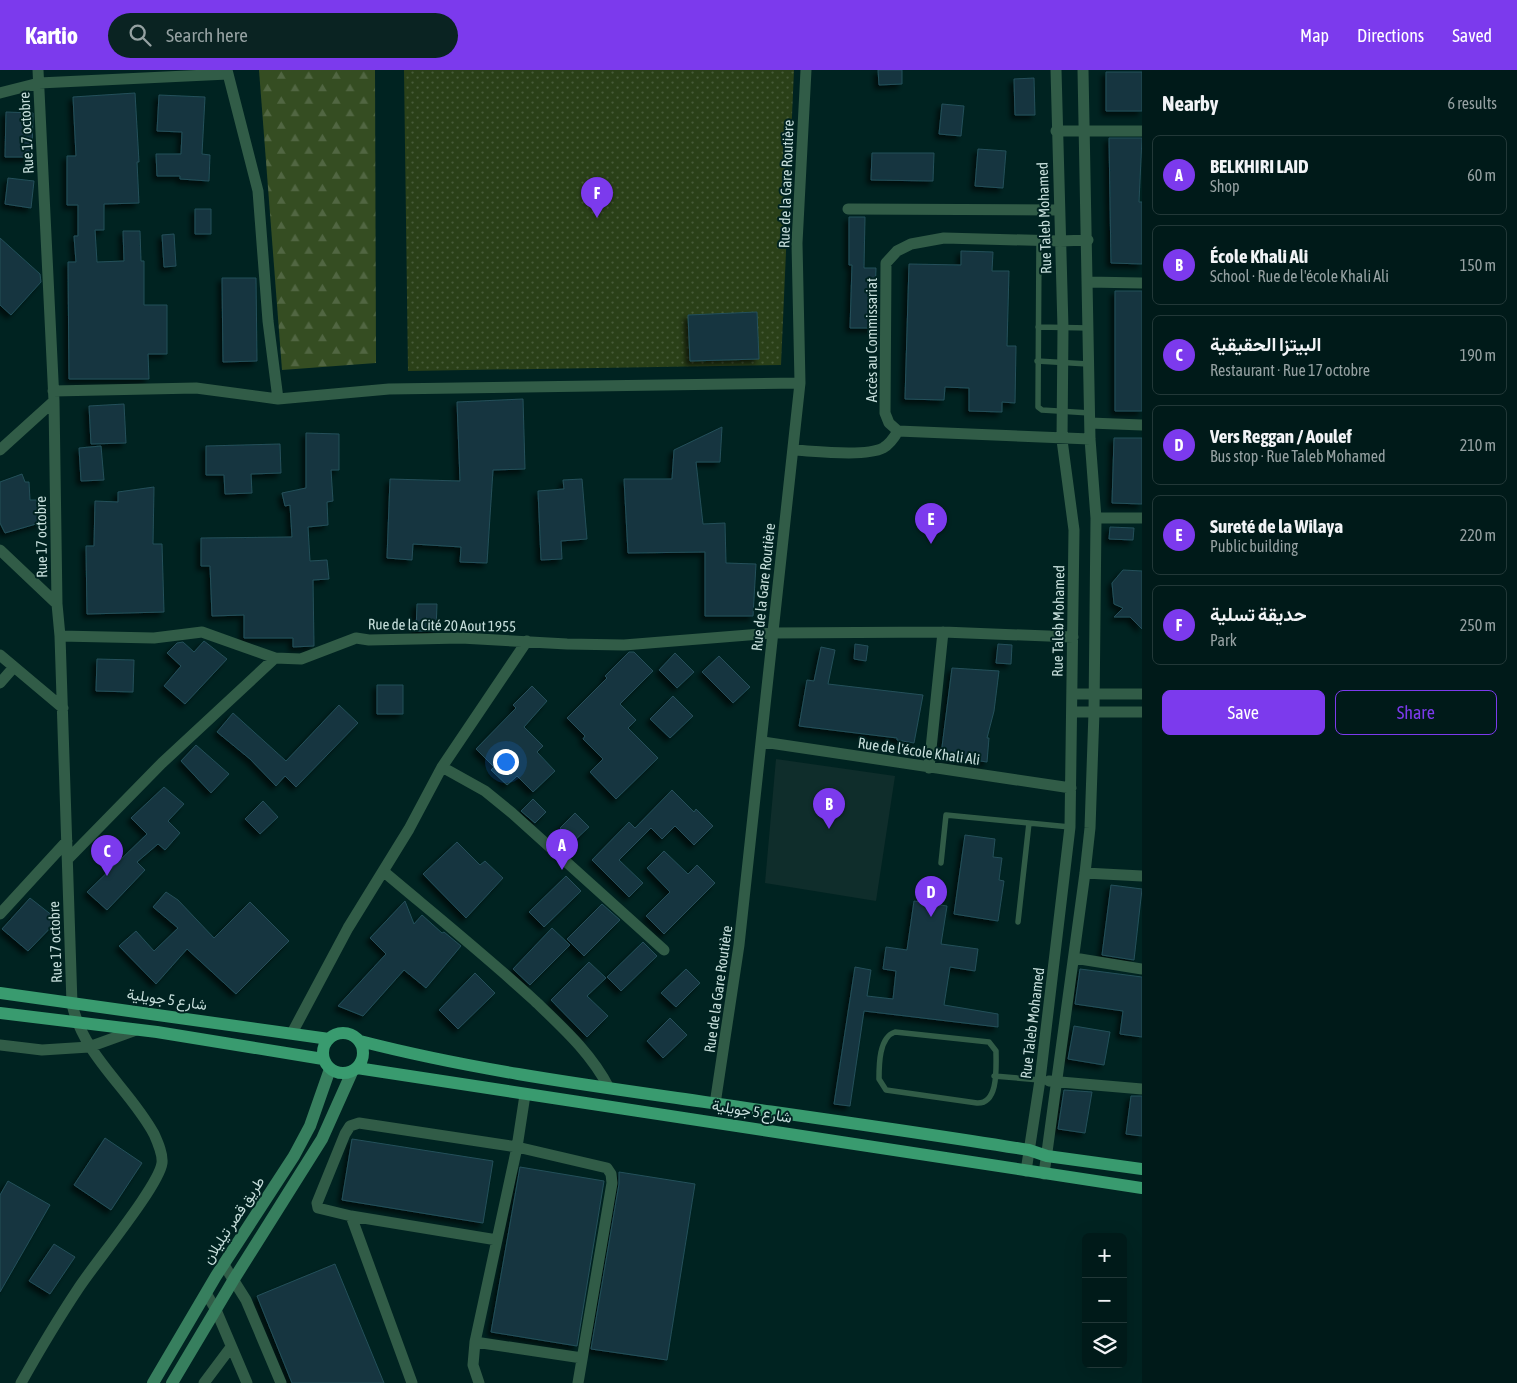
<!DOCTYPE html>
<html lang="en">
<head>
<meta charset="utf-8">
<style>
  body { margin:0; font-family:"Asap Condensed",Vazirmatn,sans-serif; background:#0a2322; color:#f1f3f6 }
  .controls { position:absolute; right:15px; bottom:15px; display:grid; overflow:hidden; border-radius:8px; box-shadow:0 5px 20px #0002 }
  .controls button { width:45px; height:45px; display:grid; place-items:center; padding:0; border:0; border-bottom:1px solid #223838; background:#001a19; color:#f1f3f6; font:25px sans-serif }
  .you { position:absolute; left:505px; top:691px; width:18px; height:18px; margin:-12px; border:4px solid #fff; border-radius:50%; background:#1a73e8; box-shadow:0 0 0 8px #1a73e833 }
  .badge { display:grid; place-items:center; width:32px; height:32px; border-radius:50%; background:#7c3aed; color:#fff; font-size:16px; font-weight:700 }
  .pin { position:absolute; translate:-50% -41px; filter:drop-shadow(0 1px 2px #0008) }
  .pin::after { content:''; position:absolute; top:26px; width:18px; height:15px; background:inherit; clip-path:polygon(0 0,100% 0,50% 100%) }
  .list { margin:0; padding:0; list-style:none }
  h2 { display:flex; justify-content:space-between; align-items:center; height:65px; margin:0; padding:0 20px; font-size:21px }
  h2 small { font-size:16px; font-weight:400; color:#95a1a2 }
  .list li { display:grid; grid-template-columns:32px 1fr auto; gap:15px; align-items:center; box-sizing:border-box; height:80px; margin:0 10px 10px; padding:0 10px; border:1px solid #223838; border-radius:8px }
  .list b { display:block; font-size:19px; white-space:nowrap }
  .list p { margin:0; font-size:16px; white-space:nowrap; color:#95a1a2 }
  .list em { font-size:16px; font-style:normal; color:#95a1a2 }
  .actions { display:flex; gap:10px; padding:15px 20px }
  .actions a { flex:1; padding:11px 0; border:1px solid #7c3aed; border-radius:8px; text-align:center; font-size:18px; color:#7c3aed }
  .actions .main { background:#7c3aed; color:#fff }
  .icon { flex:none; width:28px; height:28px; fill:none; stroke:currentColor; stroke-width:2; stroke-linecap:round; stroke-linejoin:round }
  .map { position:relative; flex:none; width:1142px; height:1313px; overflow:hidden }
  header { display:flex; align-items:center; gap:30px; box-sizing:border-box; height:70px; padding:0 25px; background:#7c3aed; color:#fff }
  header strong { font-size:24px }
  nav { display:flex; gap:28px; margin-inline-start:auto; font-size:18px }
  .search { width:350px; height:45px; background:#0a2322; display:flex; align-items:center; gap:12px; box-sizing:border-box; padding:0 18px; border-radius:28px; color:#95a1a2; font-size:19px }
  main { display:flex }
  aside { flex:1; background:#001a19 }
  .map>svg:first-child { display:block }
  .built { fill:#0f2d2b }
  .forest { fill:url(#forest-firs) }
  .park { fill:url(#park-dots) }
  .building { fill:#12363f; stroke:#254f5a; filter:url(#shadow) }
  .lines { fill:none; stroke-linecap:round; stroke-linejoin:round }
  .lane { stroke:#315c47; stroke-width:5.5 }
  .street { stroke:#315c47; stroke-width:11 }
  .secondary { stroke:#377f5e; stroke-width:12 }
  .primary { stroke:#399b6f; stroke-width:12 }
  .labels { text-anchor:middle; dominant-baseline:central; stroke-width:4; stroke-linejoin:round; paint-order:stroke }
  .street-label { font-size:15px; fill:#c6dedb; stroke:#002321 }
</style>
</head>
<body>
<header>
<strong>Kartio</strong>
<div class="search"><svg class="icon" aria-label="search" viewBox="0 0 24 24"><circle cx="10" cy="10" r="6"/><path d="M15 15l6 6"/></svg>Search here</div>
<nav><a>Map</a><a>Directions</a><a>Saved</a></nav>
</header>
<main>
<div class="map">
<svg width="1142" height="1313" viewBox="0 0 1142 1313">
  <defs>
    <pattern id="forest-firs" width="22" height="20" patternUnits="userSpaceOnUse" patternTransform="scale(1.25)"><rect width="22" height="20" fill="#354d22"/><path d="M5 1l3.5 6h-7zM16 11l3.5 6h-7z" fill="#516642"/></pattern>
    <pattern id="park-dots" width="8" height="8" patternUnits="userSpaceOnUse" patternTransform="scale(1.25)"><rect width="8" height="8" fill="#2a4018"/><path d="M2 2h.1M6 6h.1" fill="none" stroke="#475b39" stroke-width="1.8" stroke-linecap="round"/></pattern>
    <filter id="shadow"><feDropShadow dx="-4" dy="4" stdDeviation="2.5" flood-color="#0009"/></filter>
  </defs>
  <rect width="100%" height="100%" fill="#002321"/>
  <!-- built -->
  <path class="built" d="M776,689L895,706L876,831L765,813Z"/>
  <!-- forest -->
  <path class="forest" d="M259,0H375L376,293L282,300Z"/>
  <!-- park -->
  <path class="park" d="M404,0H794L781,295L408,301Z"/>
  <!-- building -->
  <path class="building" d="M878,0H902V14L879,15Z
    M1106,2H1142V41H1106Z
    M1034,8L1035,45H1015L1014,9Z
    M135,23L139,92H137L139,133L104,134V160H95L97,192L124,191L123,161H140L141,191H144V235H167V284H148L149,309H69L68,192H76L74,166H78V135H67V86H76L73,27Z
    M159,25L205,27L202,84L210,85L209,111L180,109V106H157L156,84H181L182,62L157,61Z
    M942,34L964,36L961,66L939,64Z
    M6,42L33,43L32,87H5Z
    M1109,68H1142L1139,132H1142V194L1111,193Z
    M978,79L1006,81L1003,118L975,116Z
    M872,83H934L933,111L871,110Z
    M8,108L34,111L31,138L5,134Z
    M195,139H211V164H195Z
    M849,147H865L864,198H876L874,258H850L852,195H849Z
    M174,164L176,196L164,197L162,165Z
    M0,168L40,204L41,212L11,245L0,235Z
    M961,181L993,182L992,201H1009L1007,276H1016L1015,333L1002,332V342L969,341V318L945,317L944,330L905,329L909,194L961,195Z
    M222,208H256L257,291L223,292Z
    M1115,221H1142V341H1115Z
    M757,242L759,289L690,291L688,245Z
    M523,329L525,399L493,400L487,493L460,492L461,477L413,474L412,490L387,488L390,409L460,411L457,332Z
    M124,334L126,373L91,374L89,336Z
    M722,357L720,392H696L703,454L725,453L726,493L756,494L753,546H705V482L628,483L624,409H672L674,380Z
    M306,363L339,364V400H331L333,431L327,432L328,455L308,457L310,491L327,490L329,509L313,510L314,576L293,577V568H244V545L212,546L210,496H201V468L292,467L290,435L285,436L282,423L306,418Z
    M1114,368H1142V434L1112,433Z
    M280,374L281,403L251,404L252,423L225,424L224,405H206V376Z
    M101,376L104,410L81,411L79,378Z
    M22,404L25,412H29L30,430H37L43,452L5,463L0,453V412Z
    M582,409L587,469L561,471L562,489L541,490L538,421L564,419L563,410Z
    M154,417L153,474H162L164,542L87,544L86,476H94L95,431L118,432V422Z
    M1110,457L1134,458L1133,470L1109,469Z
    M1123,500L1142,501V559L1130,547H1114L1123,538L1114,534L1112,513Z
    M417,534H437L436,561H416Z
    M204,571L227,589L185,634L164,616L181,596L167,583L177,573L183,572L194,582Z
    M855,574L868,576L866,591L854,589Z
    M998,574L1012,575L1011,594L996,593Z
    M821,577L835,580L828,614L923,625L914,673L897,670V668L799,656L807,610L814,611Z
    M629,582H634L653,601L620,634L636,650L628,658L658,688L616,729L590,702L603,689L583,669L585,666L567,648L607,608L605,606Z
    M675,583L694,602L677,618L659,600Z
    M719,586L750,617L733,633L702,602Z
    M97,589L134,590L133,622L96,621Z
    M952,598L999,601L994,641L987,668H989L987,692L941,685Z
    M377,615H403V644H377Z
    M532,616L547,631L524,657L543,676L537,682L555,701L533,722L517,706L507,715L491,700L494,697L476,679L516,638L513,635Z
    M673,626L693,646L670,668L650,649Z
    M339,635L358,653L296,717L285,706L276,716L250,689L217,662L233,643L286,691Z
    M196,675L229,704L211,723L181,691Z
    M164,717L184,734L168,751L180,763L165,780L158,774L137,792L145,800L107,840L87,822L147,764L131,748Z
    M672,720L694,742L696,739L713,756L694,775L675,756L662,769L651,758L619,790L643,813L629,827L592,790L629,752L635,758Z
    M533,729L546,742L535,753L521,741Z
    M263,731L278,747L260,764L245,749Z
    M575,743L589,757L573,772L560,758Z
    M965,765L995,769L993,787L1002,788L999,810L1004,811L998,851L954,844Z
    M457,772L480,795L485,791L503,808L466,848L423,804Z
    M664,781L688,804L697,795L715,813L664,864L646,846L670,822L647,798Z
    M566,806L581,821L544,857L529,842Z
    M1111,815L1142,819L1134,890L1102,885Z
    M166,822L178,830L214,868L250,832L289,871L236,924L187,879L156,914L119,876L136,861L154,881L178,858L153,837Z
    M30,828L58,850L28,881L2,859Z
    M405,831L414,854L422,845L442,863L444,862L461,876L426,918L404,900L363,946L338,936L386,884L370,868Z
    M914,831L947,836L941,874L978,879L975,901L950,897L944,935L998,944V957L864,941L850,1036L834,1034L855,897L871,900L867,926L893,929L896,901L883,899L886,877L907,880Z
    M602,834L620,850L584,886L567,869Z
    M552,858L570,875L530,915L513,899Z
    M643,872L657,886L621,921L607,907Z
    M589,892L606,908L587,926L608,946L587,967L551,930Z
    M686,899L700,913L676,937L661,923Z
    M1080,899L1142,907V967L1120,964L1123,941L1075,934Z
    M475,903L495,923L458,959L439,940Z
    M670,948L687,965L663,988L647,971Z
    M1074,956L1110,962L1104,995L1068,989Z
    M1064,1020L1092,1022L1085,1063L1058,1059Z
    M1131,1026H1142V1066L1126,1064Z
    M105,1068L142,1093L111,1140L74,1115Z
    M352,1069L493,1091L483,1153L342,1130Z
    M520,1097L604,1111L577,1276L491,1262Z
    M619,1102L695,1114L667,1290L591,1279L619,1114Z
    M8,1111L50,1135L0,1222V1125Z
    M54,1174L75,1187L50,1224L29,1211Z
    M335,1194L384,1313H292L257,1226Z"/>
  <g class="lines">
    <!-- lane -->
    <path class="lane" d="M1039,171L1038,337L1042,340L1090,343
      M1038,257L1089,258
      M1037,291L1088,294
      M941,793L946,745L1070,757
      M1018,852L1029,753
      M895,962L989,972L996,981C996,997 999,1034 977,1033L886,1020L879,1009C879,995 879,967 895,962Z
      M994,1006L1040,1010"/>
    <!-- street -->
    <path class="street" d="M227,0L258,121L268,251L278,329
      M0,23L39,13L228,4
      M1056,61H1142
      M848,139L1059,140
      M1088,170L1060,171L944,168L911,174L897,181L886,193L885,343L889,353L898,361L1090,369
      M1088,212L1142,213
      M53,321L196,318L278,329L389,319L800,313
      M1090,353L1142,355
      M0,380L54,331
      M793,380C814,381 866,387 883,378C890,374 894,368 898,361
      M1096,448H1142
      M0,480L57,534
      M60,566L154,568L202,562L275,588L301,589L356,568L369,570L461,568L567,574L624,575L772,563L943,562L1073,567
      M0,585L63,638
      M0,613L14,597
      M1073,624H1142
      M1072,642H1142
      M763,672L1071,718
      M442,697L485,721L512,743L664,880
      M929,698L943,562
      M68,789L162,693L275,588
      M383,801C434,844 486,886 535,931C563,958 591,983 609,1018
      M1085,803L1142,806
      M0,844L67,771
      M1074,888L1142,899
      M292,963L348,858L409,759L442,697L527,571
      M0,975L42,980L89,977L136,960
      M1049,1011L1142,1019
      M715,1034L739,875L800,313L797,173L806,0
      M1026,1101L1040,1010L1070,757L1074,460L1062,370L1063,258L1056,0
      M1044,1104L1085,803L1090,758L1094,642L1096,448L1090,369L1083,0
      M351,1146L412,1313
      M497,1170L351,1146L318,1138L317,1133L345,1064L350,1056L359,1053L517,1077L607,1098L611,1104L612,1113L578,1313
      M224,1195L246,1230L281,1313
      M206,1223L216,1240L247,1313
      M475,1272L582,1288
      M21,1313C39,1281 58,1249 78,1219C94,1194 159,1116 162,1093C163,1084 158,1073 154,1064C129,1018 84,987 72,934L60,566L57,534L54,331L38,0
      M204,1313L231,1277
      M479,1313L473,1295L475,1272L517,1077L525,1025"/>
    <!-- secondary -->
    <path class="secondary" d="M153,1313L216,1206L294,1086L310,1056L330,999
      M172,1313L234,1209L322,1069L352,1002"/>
    <!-- primary -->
    <path class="primary" d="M0,923L329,969
      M0,943L157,962L323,989
      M323 983a20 20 0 1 1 40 0a20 20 0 1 1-40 0Z
      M360,971C465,998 571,1013 677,1028C794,1045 912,1061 1029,1080L1047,1086L1142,1099
      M357,998L1142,1118"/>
  </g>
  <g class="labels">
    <!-- street labels -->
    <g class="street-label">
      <text transform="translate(26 63) rotate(-93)">Rue 17 octobre</text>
      <text transform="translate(786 114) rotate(-88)">Rue de la Gare Routière</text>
      <text transform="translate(1044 148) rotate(-92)">Rue Taleb Mohamed</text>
      <text transform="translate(871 270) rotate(-90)">Accès au Commissariat</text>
      <text transform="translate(41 467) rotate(-91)">Rue 17 octobre</text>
      <text transform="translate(763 517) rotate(-84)">Rue de la Gare Routière</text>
      <text transform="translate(1058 551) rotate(-89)">Rue Taleb Mohamed</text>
      <text transform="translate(442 555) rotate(1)">Rue de la Cité 20 Aout 1955</text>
      <text transform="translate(919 681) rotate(8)">Rue de l'école Khali Ali</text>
      <text transform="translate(55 872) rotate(-92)">Rue 17 octobre</text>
      <text transform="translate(718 919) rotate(-82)">Rue de la Gare Routière</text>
      <text transform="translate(167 929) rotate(8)">شارع 5 جويلية</text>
      <text transform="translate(1032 953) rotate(-83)">Rue Taleb Mohamed</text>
      <text transform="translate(752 1041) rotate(9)">شارع 5 جويلية</text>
      <text transform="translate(233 1150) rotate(-57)">طريق قصر تيليلان</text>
    </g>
  </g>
</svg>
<div class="controls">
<button>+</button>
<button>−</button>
<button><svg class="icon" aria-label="layers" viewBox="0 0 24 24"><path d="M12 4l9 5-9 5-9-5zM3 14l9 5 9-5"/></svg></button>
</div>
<div class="you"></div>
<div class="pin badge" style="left:562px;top:800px">A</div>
<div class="pin badge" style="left:829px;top:759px">B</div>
<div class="pin badge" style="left:107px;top:806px">C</div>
<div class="pin badge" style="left:931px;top:847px">D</div>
<div class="pin badge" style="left:931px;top:474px">E</div>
<div class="pin badge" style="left:597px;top:148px">F</div>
</div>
<aside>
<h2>Nearby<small>6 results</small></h2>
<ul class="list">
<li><span class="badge">A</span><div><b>BELKHIRI LAID</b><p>Shop</p></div><em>60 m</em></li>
<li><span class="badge">B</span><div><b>École Khali Ali</b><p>School · Rue de l'école Khali Ali</p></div><em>150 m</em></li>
<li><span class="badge">C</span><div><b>البيتزا الحقيقية</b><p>Restaurant · Rue 17 octobre</p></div><em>190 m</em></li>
<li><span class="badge">D</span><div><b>Vers Reggan / Aoulef</b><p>Bus stop · Rue Taleb Mohamed</p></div><em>210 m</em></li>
<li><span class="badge">E</span><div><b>Sureté de la Wilaya</b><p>Public building</p></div><em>220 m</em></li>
<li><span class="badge">F</span><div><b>حديقة تسلية</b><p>Park</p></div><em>250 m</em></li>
</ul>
<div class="actions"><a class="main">Save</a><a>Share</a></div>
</aside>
</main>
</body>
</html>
